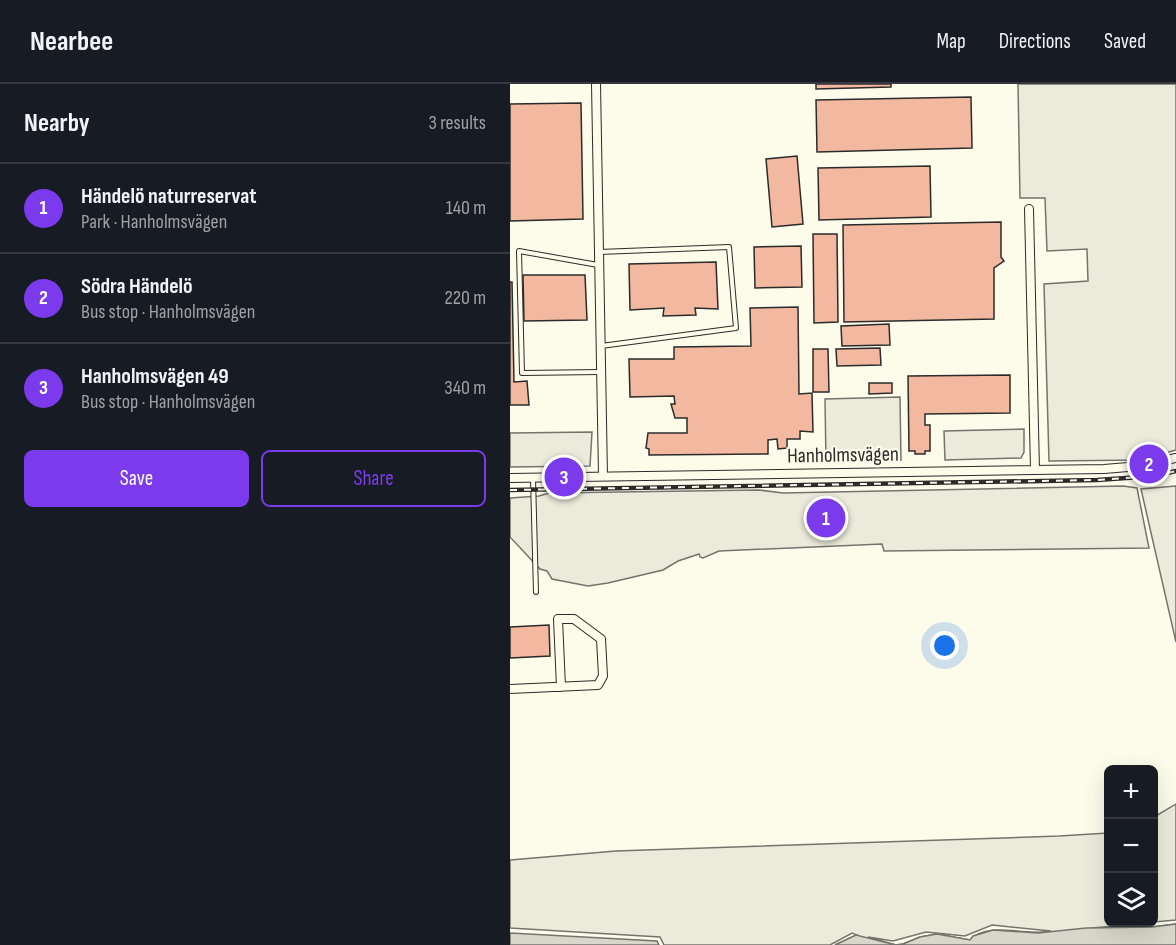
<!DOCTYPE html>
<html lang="en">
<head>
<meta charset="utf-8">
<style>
  body { margin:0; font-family:"Sofia Sans Condensed",sans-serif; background:#242831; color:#f1f3f6 }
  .controls { position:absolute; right:18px; bottom:18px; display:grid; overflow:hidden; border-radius:9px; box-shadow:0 6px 24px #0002 }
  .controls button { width:54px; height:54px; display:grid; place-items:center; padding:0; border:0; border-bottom:2px solid #363941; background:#171b24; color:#f1f3f6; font:30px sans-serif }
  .you { position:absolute; left:435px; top:562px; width:21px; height:21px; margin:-15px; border:4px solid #fff; border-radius:50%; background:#1a73e8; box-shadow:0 0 0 9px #1a73e833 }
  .badge { display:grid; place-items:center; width:39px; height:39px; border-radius:50%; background:#7c3aed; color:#fff; font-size:20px; font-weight:700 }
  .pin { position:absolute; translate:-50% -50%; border:3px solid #fff; box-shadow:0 2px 6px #0006 }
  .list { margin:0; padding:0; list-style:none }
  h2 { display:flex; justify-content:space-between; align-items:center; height:78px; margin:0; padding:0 24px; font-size:26px }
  h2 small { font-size:20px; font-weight:400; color:#9ea1a6 }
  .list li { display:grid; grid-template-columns:39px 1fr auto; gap:18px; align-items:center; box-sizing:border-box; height:90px; padding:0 24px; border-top:2px solid #363941 }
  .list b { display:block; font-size:22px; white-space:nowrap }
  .list p { margin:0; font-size:20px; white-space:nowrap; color:#9ea1a6 }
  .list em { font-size:20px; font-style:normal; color:#9ea1a6 }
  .actions { display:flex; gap:12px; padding:18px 24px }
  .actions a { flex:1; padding:14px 0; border:2px solid #7c3aed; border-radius:9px; text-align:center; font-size:21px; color:#7c3aed }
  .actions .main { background:#7c3aed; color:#fff }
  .icon { flex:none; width:33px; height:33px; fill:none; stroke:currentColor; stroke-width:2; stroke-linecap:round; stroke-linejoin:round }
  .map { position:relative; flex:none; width:666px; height:861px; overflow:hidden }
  header { display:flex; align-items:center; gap:36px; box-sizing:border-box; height:84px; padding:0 30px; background:#171b24; border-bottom:2px solid #363941 }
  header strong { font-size:28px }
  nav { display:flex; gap:33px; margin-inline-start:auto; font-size:21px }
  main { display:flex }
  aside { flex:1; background:#171b24 }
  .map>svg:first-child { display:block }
  .green { fill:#ecebdb; stroke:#74746e; stroke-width:1.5; fill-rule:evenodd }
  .water { fill:#d8d7c9; stroke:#74746e; stroke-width:1.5 }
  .building { fill:#f2b8a0; stroke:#2b2b2b; stroke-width:1.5 }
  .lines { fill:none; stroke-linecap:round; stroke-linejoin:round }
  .lane-casing { stroke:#2b2b2b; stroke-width:6 }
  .street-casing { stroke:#2b2b2b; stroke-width:10 }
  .lane { stroke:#fdfbea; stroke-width:4 }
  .street { stroke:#fdfbea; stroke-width:8 }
  .rail-casing { stroke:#2b2b2b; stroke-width:4.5 }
  .rail { stroke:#fdfbea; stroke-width:2; stroke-dasharray:7; stroke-linecap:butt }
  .labels { text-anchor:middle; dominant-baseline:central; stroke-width:4.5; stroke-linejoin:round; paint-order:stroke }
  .street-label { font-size:21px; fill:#2b2b2b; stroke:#fdfbea }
</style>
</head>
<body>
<header>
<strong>Nearbee</strong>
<nav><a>Map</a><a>Directions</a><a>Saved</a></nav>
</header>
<main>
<aside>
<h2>Nearby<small>3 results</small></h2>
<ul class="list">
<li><span class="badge">1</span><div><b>Händelö naturreservat</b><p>Park · Hanholmsvägen</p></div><em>140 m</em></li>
<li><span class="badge">2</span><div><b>Södra Händelö</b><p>Bus stop · Hanholmsvägen</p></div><em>220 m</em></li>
<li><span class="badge">3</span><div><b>Hanholmsvägen 49</b><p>Bus stop · Hanholmsvägen</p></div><em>340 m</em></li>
</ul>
<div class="actions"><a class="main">Save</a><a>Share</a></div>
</aside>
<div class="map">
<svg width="666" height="861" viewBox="0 0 666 861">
  <rect width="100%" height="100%" fill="#fdfbea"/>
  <!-- green -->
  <path class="green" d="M508,0H666V366L631,376L539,377L534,200L578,197L577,165L537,167L535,114H510Z
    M390,313L391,376L316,377L315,315Z
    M514,345V368L511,374L435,376L434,347Z
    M82,348L80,382L0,383V349Z
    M613,402L627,404L639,464L374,467L372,460L209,467L193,474L190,473L189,470L168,477L153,486L98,499L78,502L42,495L37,487L30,485L0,453V414L29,412L39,409L249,406L273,409Z
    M666,402V558L631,405Z
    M666,720V836L644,838V733Z
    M598,749V838L637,839L582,844L642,843L666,840V861H325L347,851L342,849L320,861H154L150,853L0,844V776L106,767L549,752ZM482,841L541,847C517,853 479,836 460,856L427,850L410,853L393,860L386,861L358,853L383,857L416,848L455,852Z"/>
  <!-- water -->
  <path class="water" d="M666,840V861H325L346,851L386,861L393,860L410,853L427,850L460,856L463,852L483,846L528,849L576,844L642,843Z
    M0,849L147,857L149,861H0Z"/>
  <!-- building -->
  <path class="building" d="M306,0H381V3L306,5Z
    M461,13L462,64L307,68L306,16Z
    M71,19L73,135L0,137V20Z
    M287,72L293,140L262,143L256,75Z
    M420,82L421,133L309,136L308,84Z
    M491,138V173L494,177L484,184V235L334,238L333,141Z
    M303,150H327L328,238L304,239Z
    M291,162L292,203L245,204L244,163Z
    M206,178L208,225L185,224L186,231L153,232L154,224L120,226L119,180Z
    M13,191H75L77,236L14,237Z
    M0,198H2L4,298L17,297L19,321H0Z
    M288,223L289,310L302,309L303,348L290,347V355H277V364L268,365L267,355L258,356V370L139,371V365L136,364L138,349H177V334H165L161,320H165L164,312L120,313L119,275H164V263L241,262L240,224Z
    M379,240L380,261L332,262L331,242Z
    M370,264L371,281L327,282L326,265Z
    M303,265H318L319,308H303Z
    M500,291V329L415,330V341H420V367H415V370H405V367H399L398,292Z
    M359,299H382V309L359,310Z
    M39,541L40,572L0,574V543Z"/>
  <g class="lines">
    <!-- lane casing -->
    <g class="lane-casing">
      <path id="lane" d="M89,168L219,163L226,244L91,262
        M88,181L9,167L12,289L91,288
        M23,394L26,508"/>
    </g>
    <!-- street casing -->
    <g class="street-casing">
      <path id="street" d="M86,0L93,392
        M519,125L525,386
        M0,394L594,385L630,382L666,374
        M0,605L88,601L93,592L91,555L64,535H48L51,603"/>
    </g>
    <!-- lane -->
    <use href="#lane" class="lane"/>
    <!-- street -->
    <use href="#street" class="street"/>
    <!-- rail casing -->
    <g class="rail-casing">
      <path id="rail" d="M0,406L587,396L645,392L666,387"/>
    </g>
    <!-- rail -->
    <use href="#rail" class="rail"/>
  </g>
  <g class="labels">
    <!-- street labels -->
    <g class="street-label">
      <text transform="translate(333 371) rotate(-1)">Hanholmsvägen</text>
    </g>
  </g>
</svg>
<div class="controls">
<button>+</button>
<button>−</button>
<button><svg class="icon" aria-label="layers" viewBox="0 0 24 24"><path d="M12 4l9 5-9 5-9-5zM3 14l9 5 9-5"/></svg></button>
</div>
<div class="you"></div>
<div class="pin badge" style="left:316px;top:434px">1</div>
<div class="pin badge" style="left:639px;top:380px">2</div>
<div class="pin badge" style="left:54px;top:393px">3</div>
</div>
</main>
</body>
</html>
